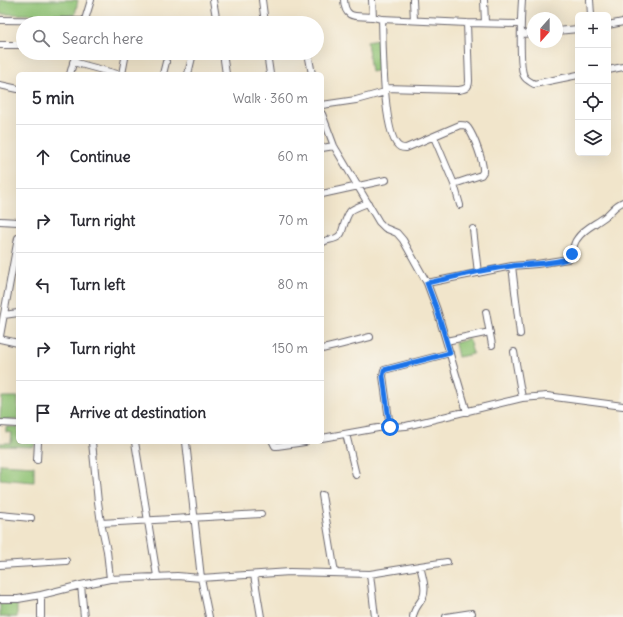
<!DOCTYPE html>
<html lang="en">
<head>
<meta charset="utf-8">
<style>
  body { margin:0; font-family:Delius,sans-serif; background:#f2f2f3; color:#2b2b33 }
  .controls { position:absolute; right:12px; top:12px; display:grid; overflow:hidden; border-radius:6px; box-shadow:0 4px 16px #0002 }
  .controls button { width:36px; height:36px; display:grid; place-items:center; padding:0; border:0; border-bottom:1px solid #e1e1e2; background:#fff; color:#2b2b33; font:20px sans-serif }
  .compass { position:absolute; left:527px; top:12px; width:36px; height:36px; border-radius:50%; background:#fff; box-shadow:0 4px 16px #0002; rotate:201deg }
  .stop { position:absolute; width:12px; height:12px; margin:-9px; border:3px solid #1a73e8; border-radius:50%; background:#fff }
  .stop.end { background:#1a73e8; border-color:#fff; box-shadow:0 1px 4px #0008 }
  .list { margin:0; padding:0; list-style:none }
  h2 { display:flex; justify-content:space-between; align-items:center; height:52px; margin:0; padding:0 16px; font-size:17px }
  h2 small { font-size:13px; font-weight:400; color:#7c7c81 }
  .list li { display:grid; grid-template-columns:26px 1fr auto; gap:12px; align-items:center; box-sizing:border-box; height:64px; padding:0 16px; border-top:1px solid #e1e1e2 }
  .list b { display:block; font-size:15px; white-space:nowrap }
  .list em { font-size:13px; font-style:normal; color:#7c7c81 }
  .icon { flex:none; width:22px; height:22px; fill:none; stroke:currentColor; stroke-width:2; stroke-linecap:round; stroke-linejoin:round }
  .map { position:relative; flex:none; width:623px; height:617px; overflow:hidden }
  .search { position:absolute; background:#fff; box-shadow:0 4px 16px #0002; left:16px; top:16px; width:308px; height:44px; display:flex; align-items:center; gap:10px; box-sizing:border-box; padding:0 14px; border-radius:22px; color:#7c7c81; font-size:15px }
  .panel { position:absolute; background:#fff; box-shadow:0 4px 16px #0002; left:16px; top:72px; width:308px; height:372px; border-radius:6px }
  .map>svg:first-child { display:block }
  .green { fill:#8fc375; stroke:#587258 }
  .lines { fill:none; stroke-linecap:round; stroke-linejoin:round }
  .minor-casing { stroke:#6a666d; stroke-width:8 }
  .minor { stroke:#fff; stroke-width:6 }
  .route { stroke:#1a73e8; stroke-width:5 }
</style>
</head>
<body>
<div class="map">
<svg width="623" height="617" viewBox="0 0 623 617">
  <rect width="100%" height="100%" fill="#f7f3e8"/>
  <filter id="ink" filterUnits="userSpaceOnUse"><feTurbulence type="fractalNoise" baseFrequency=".025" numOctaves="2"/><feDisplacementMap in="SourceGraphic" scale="8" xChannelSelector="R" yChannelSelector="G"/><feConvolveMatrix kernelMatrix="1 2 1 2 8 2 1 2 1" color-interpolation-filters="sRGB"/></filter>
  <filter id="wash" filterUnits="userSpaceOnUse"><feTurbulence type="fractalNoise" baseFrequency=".012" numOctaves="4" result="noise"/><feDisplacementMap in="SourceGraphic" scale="16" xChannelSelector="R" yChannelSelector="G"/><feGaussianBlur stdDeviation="0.9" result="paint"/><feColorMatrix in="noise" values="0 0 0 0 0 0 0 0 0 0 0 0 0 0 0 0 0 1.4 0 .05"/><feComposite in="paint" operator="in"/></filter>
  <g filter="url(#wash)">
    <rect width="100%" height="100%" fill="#f1e5cb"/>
    <!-- green -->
    <path class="green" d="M0,0H78L75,15L0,14Z
      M378,39L380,70L371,72L367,41Z
      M469,339L473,354L458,357L455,343Z
      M2,397H18V420H0Z
      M6,427H18V442H35L34,447L0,446V443H11L12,433L6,432Z
      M0,464L34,466V482L0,479Z
      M17,603V617H0V604Z"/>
  </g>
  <g filter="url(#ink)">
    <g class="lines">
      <!-- minor casing -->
      <g class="minor-casing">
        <path id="minor" d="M213,0L217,23
          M262,0L265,23
          M344,0C345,21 358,15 372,17C376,17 379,19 382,19L467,23L521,24
          M372,0L373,17
          M413,0L414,20
          M484,0L485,23
          M522,0C521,14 519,67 524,76C526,80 531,82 534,84L578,75
          M590,0L591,15
          M382,19C383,40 382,138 400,147C402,148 404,148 406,148L460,125C464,125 466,125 468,128C474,136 484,163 483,172L481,175L454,184L460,205
          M0,20L84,21
          M84,23L91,0
          M608,25L623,22
          M557,31L578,29
          M522,34L533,33
          M0,45H23
          M223,53L226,74
          M267,53L270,74
          M308,53L312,74
          M73,62L117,74
          M608,70L623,67
          M70,74L76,53
          M122,74L126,53
          M163,74L166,62
          M188,74L193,53
          M0,85L18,89
          M385,88L459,90C465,89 469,88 469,81L467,23
          M322,105L356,100L385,92
          M322,114L334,146L379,222L385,228L397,233L403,240L427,283L437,310L467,412
          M434,137L454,184
          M322,148L334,146
          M322,194L386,180
          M0,221L18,222
          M473,229L478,273
          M322,243C327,238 334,241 339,236C342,234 342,231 343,228C349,209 349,210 368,203
          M512,266L520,334
          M427,283L512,266L537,264L568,259L571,257C573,251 573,244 577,239C584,228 596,224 606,216C612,211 615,205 623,202
          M486,312L492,345
          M4,315L18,313
          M0,336L18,238
          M0,339L18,343
          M446,341L490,332
          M322,349C338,346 354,341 370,337
          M514,352L522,398
          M0,423L18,424
          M390,427L383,376L384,370L450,353
          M346,434L356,475
          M322,438L378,428L406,426L522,398L547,396L623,406
          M92,442L98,502L101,523L107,551L110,579
          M135,442L157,576
          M186,442L201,578L209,617
          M273,442L275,446H277L305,442
          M37,460L38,442
          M322,495L335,573
          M0,515L31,518
          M101,523L261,514
          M0,565L66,561
          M420,566L447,562
          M370,574L375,617
          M254,575L261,617
          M81,585L84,617
          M41,595V617
          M0,599H18L41,595L81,585L110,579L177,576L201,578L290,572L370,574L420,566C422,575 427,589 423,597C419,605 414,608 413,617
          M446,617L472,613"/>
      </g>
      <!-- minor -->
      <use href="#minor" class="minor"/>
    </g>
  </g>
  <g class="lines" filter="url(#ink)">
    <!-- route -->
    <path class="route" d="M390,427L383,376L384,370L450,353L437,310L427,283C455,277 484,269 512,266C527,264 559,264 571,257L572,254"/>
  </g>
</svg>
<div class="controls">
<button>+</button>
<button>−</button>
<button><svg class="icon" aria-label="locate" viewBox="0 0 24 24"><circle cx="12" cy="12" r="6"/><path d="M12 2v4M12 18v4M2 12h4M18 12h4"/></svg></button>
<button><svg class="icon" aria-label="layers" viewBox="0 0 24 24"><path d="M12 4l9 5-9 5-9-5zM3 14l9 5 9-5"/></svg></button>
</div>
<svg class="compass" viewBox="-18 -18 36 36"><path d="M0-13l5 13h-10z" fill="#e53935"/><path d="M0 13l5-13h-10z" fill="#7c7c81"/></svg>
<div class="stop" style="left:390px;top:427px"></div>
<div class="stop end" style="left:572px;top:254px"></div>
<div class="search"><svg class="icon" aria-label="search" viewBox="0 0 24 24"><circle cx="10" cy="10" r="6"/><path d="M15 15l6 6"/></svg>Search here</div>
<section class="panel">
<h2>5 min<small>Walk · 360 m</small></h2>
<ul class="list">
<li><svg class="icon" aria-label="ahead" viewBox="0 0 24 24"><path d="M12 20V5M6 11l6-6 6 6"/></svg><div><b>Continue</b></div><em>60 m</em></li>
<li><svg class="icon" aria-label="right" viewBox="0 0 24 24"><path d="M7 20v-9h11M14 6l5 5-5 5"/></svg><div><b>Turn right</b></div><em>70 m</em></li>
<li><svg class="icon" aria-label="left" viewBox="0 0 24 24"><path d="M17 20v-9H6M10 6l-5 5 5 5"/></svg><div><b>Turn left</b></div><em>80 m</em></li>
<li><svg class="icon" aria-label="right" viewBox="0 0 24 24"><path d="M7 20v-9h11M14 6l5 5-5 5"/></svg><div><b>Turn right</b></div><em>150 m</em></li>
<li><svg class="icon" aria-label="arrive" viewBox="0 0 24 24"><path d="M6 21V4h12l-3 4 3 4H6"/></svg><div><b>Arrive at destination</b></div></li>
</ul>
</section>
</div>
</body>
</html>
